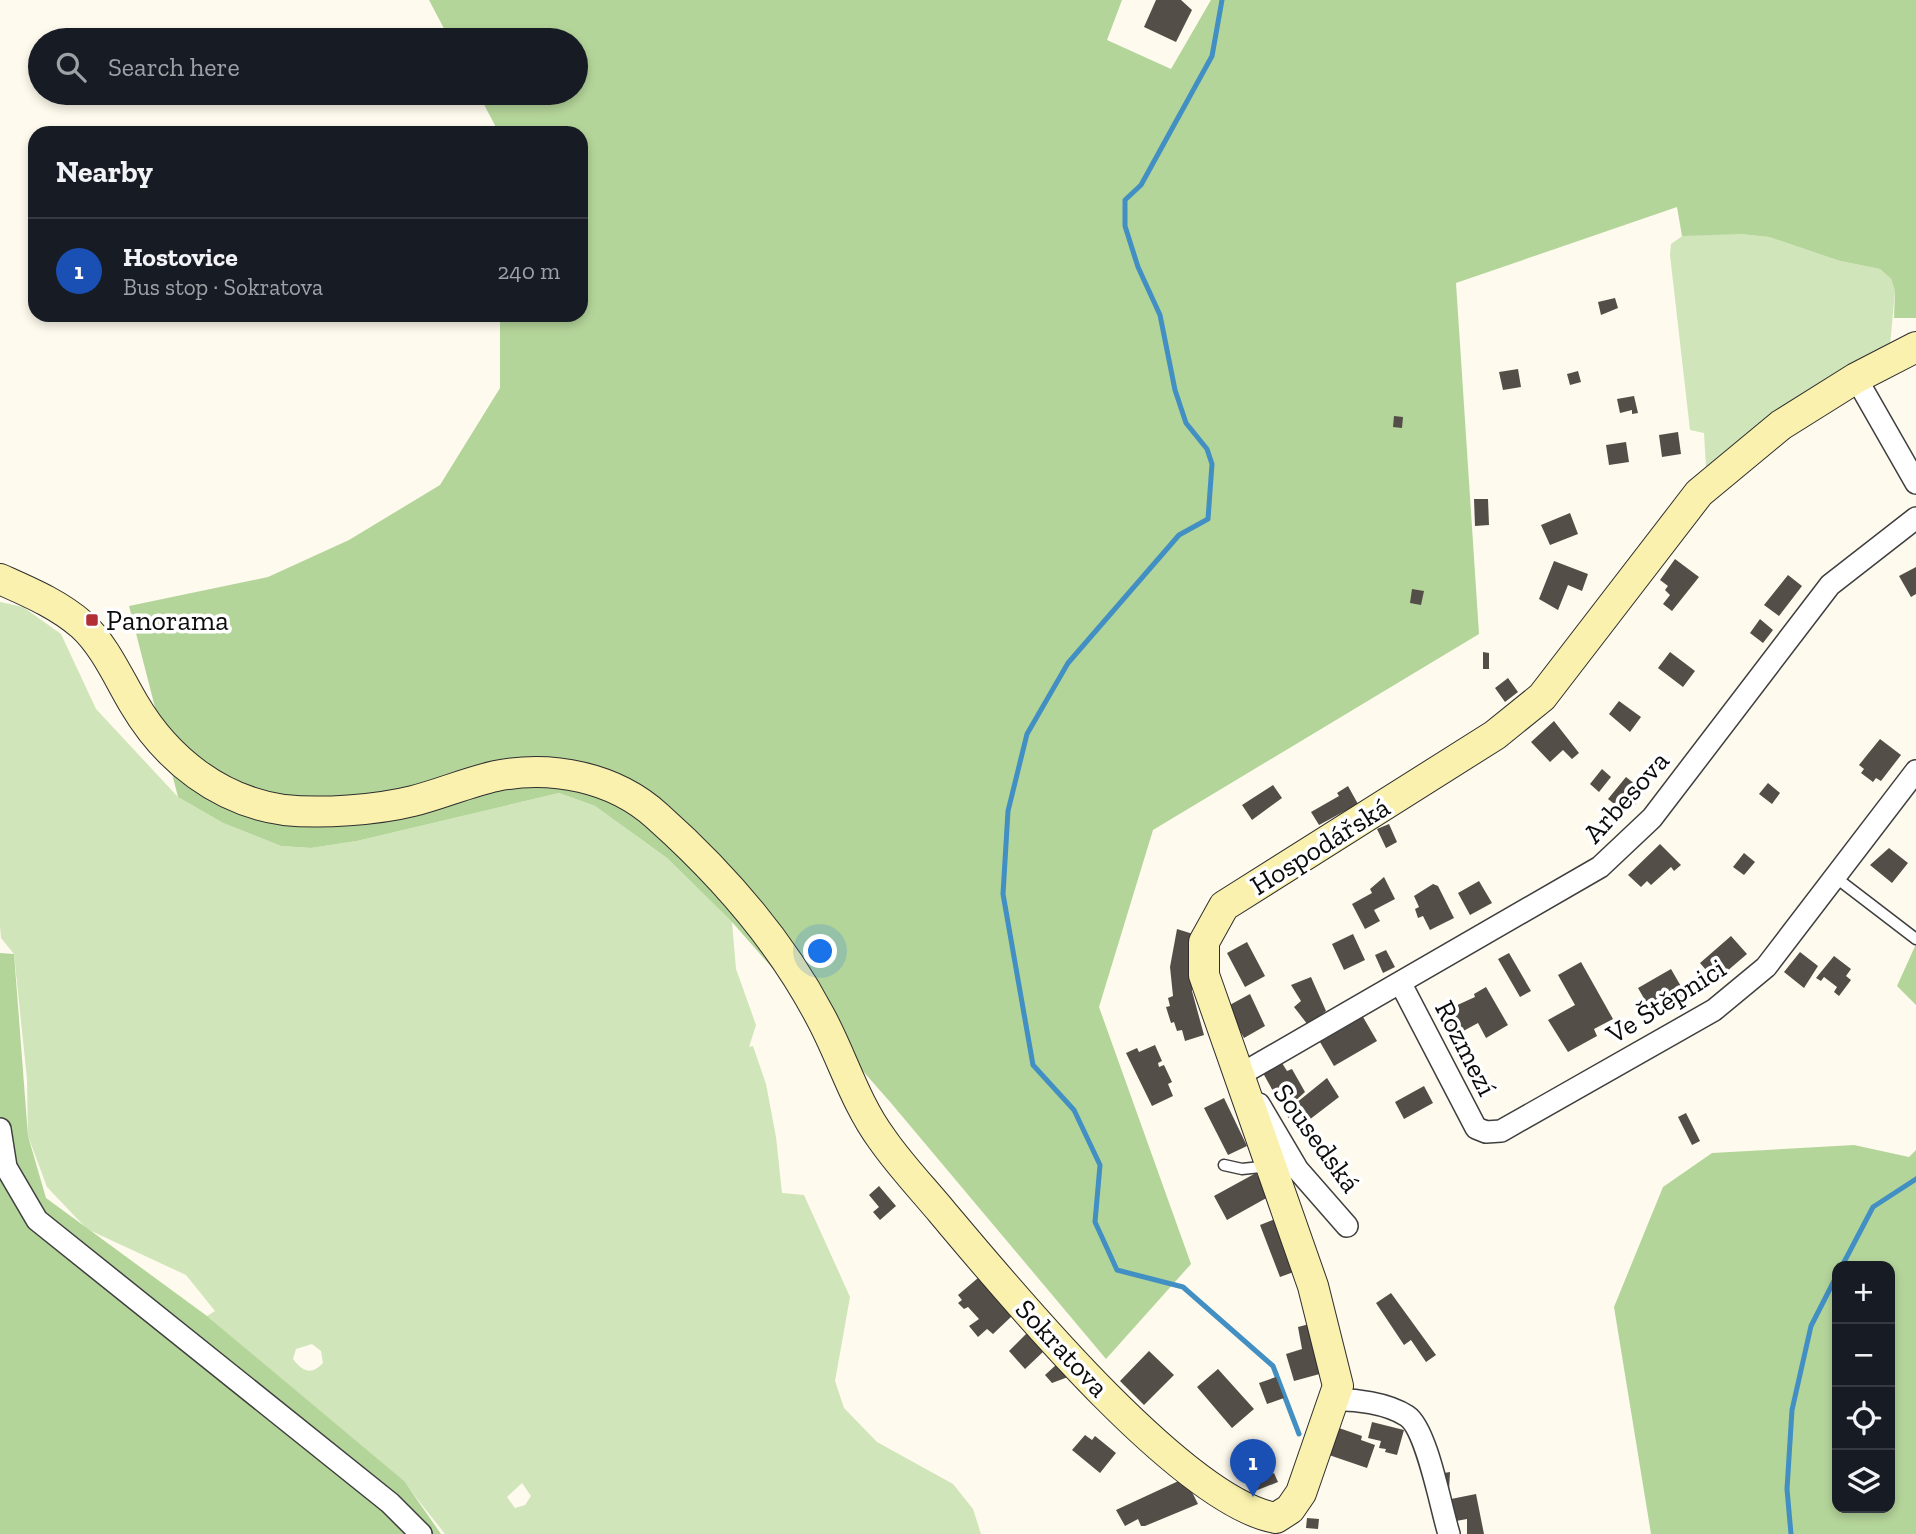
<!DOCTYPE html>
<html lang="en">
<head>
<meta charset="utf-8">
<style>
  body { margin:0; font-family:"Zilla Slab",serif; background:#20242c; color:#f1f3f6 }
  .controls { position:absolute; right:21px; bottom:21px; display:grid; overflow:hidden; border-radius:14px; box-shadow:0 4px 10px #0003 }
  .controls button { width:63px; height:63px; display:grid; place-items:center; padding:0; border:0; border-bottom:2px solid #363941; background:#171b24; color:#f1f3f6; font:35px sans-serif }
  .you { position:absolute; left:821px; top:952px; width:24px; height:24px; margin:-18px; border:5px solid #fff; border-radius:50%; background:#1a73e8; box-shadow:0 0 0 10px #1a73e833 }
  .badge { display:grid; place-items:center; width:46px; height:46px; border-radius:50%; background:#d49b9f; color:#fff; font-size:23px; font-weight:700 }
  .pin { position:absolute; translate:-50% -58px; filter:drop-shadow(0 2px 4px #0008) }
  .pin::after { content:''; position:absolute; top:37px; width:24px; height:21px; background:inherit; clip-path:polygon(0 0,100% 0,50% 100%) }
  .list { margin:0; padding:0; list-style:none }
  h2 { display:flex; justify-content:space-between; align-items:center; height:91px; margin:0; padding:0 28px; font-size:30px }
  h2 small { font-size:23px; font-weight:400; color:#9ea1a6 }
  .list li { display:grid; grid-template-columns:46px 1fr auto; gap:21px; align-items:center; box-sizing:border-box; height:105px; padding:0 28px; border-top:2px solid #363941 }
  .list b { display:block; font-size:26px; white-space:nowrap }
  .list p { margin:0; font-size:23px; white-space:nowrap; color:#9ea1a6 }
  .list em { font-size:23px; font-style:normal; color:#9ea1a6 }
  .icon { flex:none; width:38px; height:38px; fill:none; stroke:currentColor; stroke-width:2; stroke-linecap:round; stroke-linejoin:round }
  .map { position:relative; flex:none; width:1916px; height:1534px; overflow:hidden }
  .search { position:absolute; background:#171b24; box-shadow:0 4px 10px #0003; left:28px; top:28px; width:560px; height:77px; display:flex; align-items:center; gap:18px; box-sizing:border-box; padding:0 24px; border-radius:38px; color:#9ea1a6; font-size:26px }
  .panel { position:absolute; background:#171b24; box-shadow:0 4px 10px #0003; left:28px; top:126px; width:560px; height:196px; border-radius:21px }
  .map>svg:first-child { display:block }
  .green { fill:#d0e5b9; fill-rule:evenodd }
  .forest { fill:#b4d59a; fill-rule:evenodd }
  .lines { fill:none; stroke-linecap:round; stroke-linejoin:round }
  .stream { stroke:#428fc3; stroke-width:5 }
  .building { fill:#544e49 }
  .lane-casing { stroke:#3f3f3f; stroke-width:13 }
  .street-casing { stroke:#3f3f3f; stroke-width:24 }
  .secondary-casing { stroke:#2e2e2e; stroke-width:32 }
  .lane { stroke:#fff; stroke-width:10 }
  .street { stroke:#fff; stroke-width:21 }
  .secondary { stroke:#f9f1ad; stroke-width:30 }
  .poi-dot { fill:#b12f35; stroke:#fff; stroke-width:2.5 }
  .labels { text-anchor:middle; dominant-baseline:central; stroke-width:7; stroke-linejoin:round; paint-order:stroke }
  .poi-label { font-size:28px; fill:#0c0c0c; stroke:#fff; text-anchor:start }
  .street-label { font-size:28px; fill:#0c0c0c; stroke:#fff }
</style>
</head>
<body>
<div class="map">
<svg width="1916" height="1534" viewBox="0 0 1916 1534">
  <rect width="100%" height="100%" fill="#fefaed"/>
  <!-- green -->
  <path class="green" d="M1685,234H1740L1769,237L1840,261L1880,269L1891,279L1895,291L1890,346L1706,467L1704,433L1690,430L1670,255L1671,244Z
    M0,602L23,607L61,634L96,709L178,797L223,823L281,846L311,848L357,841L559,793L595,806L667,858L732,922L736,969L756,1025L749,1047L753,1046L766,1084L776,1137L782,1193L804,1195L850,1297L835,1381L844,1408L877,1442L953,1484L973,1509L981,1534H445L403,1481L207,1316L215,1311L186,1275L87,1229L47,1187L28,1136L27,1079L14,954L1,938L0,926ZM312,1344L321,1351L323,1363C311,1376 302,1371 293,1359L296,1349ZM522,1483L531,1496L525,1505L515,1508L507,1497Z"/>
  <!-- forest -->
  <path class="forest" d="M429,0H1122L1107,40L1171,69L1211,0H1916V318H1894L1895,291L1891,279L1880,269L1840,261L1769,237L1740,234L1682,236L1677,207L1456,283L1479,634L1153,830L1099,1007L1191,1264L1106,1359L891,1103L732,922L667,858L595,806L559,793L357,841L311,848L281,846L223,823L178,797L129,606L268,577L349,540L440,485L500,388V315H581V133H499L478,93H576V40H450Z
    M1916,944V1005L1897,986Z
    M0,953L14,954L28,1136L46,1198L207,1316L404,1481L441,1534H0Z
    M1854,1145L1909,1157L1916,1150V1534H1651L1614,1307L1663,1187L1712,1153ZM1890,1266V1508H1837V1266Z"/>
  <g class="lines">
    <!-- stream -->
    <path class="stream" d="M1222,0L1212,56L1141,185L1125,200V226L1138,267L1160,315L1175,390L1186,423L1207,449L1212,464L1208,519L1179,535L1068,663L1027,734L1008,811L1003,894L1033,1065L1074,1110L1100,1165L1095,1222L1117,1270L1183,1287L1273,1366L1299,1434
      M1842,1266L1873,1207L1916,1179
      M1791,1534L1787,1489L1792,1410L1811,1326L1837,1275"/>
  </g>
  <!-- building -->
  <path class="building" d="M1156,0H1181L1192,10L1176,42L1144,27Z
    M1615,298L1618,308L1601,315L1598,302Z
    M1518,369L1521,387L1503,390L1499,372Z
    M1578,371L1581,382L1570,385L1567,374Z
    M1634,396L1638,413L1632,414V410L1620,413L1617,399Z
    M1394,416L1403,417L1402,428L1393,427Z
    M1678,432L1681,454L1662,457L1659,435Z
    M1626,442L1629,462L1609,465L1606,445Z
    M1474,499H1488L1489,525L1475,526Z
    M1570,513L1578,534L1550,545L1541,525Z
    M1675,559L1699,577L1672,611L1663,604L1670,595L1665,590L1668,586L1660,580Z
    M1554,561L1588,574L1582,591L1568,585L1558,610L1539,599Z
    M1916,567V594L1911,597L1899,576Z
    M1788,575L1802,586L1779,616L1764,605Z
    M1412,589L1424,591L1421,605L1410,603Z
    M1760,619L1773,630L1763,643L1750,633Z
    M1483,652L1489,653V669H1483Z
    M1670,652L1695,671L1683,687L1658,668Z
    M1508,678L1518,692L1505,702L1495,688Z
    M1619,701L1641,717L1630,732L1609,714Z
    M1554,721L1579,753L1572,759L1563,750L1550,762L1531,742Z
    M1880,739L1901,755L1881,781L1876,778L1873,782L1861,773L1864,769L1859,765Z
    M1602,769L1611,777L1599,792L1590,784Z
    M1626,777L1645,792L1630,811L1621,803L1618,807L1608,799Z
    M1768,783L1780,793L1772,804L1759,794Z
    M1273,785L1282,798L1252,820L1242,805Z
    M1348,786L1358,804L1319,825L1311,812L1339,796L1337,793Z
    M1389,824L1397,842L1386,848L1377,829Z
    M1660,844L1681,865L1674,871L1671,867L1651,885L1647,881L1641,887L1628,875Z
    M1889,848L1908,863L1892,883L1870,865Z
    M1744,853L1755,862L1744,875L1733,867Z
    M1384,877L1395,899L1374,910L1380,921L1365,929L1352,904L1372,893L1370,889Z
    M1479,881L1492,903L1470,915L1458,893Z
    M1433,884L1438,886L1454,918L1430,930L1423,916L1418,918L1415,909L1419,907L1414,896Z
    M1177,929L1193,934L1192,991L1204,1035L1185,1041L1182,1030L1177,1031L1174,1022L1171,1023L1166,1007L1170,1006L1168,998L1173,996L1170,967Z
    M1353,934L1365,960L1344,970L1332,944Z
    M1731,936L1747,954L1719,978L1710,967L1706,970L1700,963Z
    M1247,942L1265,976L1245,987L1227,953Z
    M1386,950L1395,967L1383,973L1375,955Z
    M1800,952L1818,966L1804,988L1784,972Z
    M1509,953L1531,991L1520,997L1498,959Z
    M1834,956L1851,969L1846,976L1851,980L1839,996L1834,992L1837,987L1824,977L1821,981L1816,978Z
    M1581,962L1613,1019L1594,1029L1597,1036L1568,1052L1548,1020L1575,1005L1558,975Z
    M1671,969L1686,995L1653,1014L1638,988Z
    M1311,977L1326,1011L1308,1025L1294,1007L1301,1001L1291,985Z
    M1486,987L1508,1025L1486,1038L1478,1023L1456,1035L1442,1012L1475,997L1474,994Z
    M1250,994L1265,1026L1244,1038L1226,1007Z
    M1363,1017L1377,1041L1334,1066L1320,1042Z
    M1155,1045L1162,1061L1158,1063L1159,1067L1164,1065L1172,1082L1168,1084L1173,1096L1152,1106L1126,1053L1137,1048L1139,1052Z
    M1282,1063L1287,1071L1292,1069L1305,1092L1284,1111L1263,1073Z
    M1327,1078L1339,1097L1296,1130L1285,1112Z
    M1424,1086L1433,1103L1404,1119L1395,1102Z
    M1224,1098L1247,1146L1228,1155L1204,1108Z
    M1686,1113L1700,1141L1692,1145L1678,1117Z
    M1256,1173L1270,1196L1227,1220L1214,1196Z
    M879,1186L896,1206L880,1220L873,1212L879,1207L869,1195Z
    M1278,1218L1299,1270L1280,1277L1260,1225Z
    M978,1278L1012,1316L993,1334L987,1329L978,1337L969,1326L979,1319L968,1307L964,1309L958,1303L962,1300L958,1295Z
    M1391,1293L1436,1355L1426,1362L1411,1340L1404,1345L1376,1303Z
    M1313,1323L1327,1372L1294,1381L1286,1354L1302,1349L1298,1327Z
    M1027,1333L1044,1351L1025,1369L1009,1351Z
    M1149,1351L1174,1375L1144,1405L1120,1381Z
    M1056,1365L1068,1377L1052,1383L1045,1375Z
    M1218,1369L1254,1409L1232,1428L1197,1387Z
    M1276,1377L1284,1398L1267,1404L1259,1383Z
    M1372,1422L1404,1430L1397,1455L1385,1452L1386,1449L1379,1448L1381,1441L1368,1438Z
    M1339,1428L1362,1436L1361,1440L1375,1445L1367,1468L1329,1455Z
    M1085,1435L1092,1440L1095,1436L1116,1453L1100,1473L1072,1450Z
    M1450,1472L1449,1490V1494L1438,1474Z
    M1274,1473L1278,1482L1255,1491L1251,1483Z
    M1185,1478L1198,1504L1145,1526H1141L1138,1519L1125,1526L1116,1510Z
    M1476,1494L1484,1534H1467V1519L1456,1521L1451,1499Z
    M1307,1518L1319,1519L1318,1529L1306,1528Z"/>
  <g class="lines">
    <!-- lane casing -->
    <g class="lane-casing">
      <path id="lane" d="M1835,877L1916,939
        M1224,1165L1242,1169L1270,1166"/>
    </g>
    <!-- street casing -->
    <g class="street-casing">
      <path id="street" d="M1856,378L1916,483
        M1401,984L1476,1128L1486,1132L1501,1131L1714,1010L1766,967L1916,771
        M1238,1076L1600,867L1652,818L1830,585L1916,518
        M1259,1104L1298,1170L1347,1226
        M0,1129L6,1167L37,1220L390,1503L421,1534
        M1332,1400C1355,1399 1387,1403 1407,1416C1427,1429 1441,1509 1449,1534"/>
    </g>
    <!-- secondary casing -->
    <g class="secondary-casing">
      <path id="secondary" d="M0,579C29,592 58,604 82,625C105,646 119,679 134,704C167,760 220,801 284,810C321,814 377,810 413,801C441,794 468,782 496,776C552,765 614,777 657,816C721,873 780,940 820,1016C842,1056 854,1101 882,1139C900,1165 922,1188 942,1212C1006,1288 1182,1502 1276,1518
        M1276,1518L1290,1509L1301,1493L1338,1386L1313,1286L1204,975V942L1224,906L1495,735L1542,697L1699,493L1781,425L1856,378L1916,347"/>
    </g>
    <!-- lane -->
    <use href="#lane" class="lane"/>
    <!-- street -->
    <use href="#street" class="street"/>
    <!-- secondary -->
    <use href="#secondary" class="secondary"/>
  </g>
  <!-- markers -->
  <rect class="poi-dot" x="85" y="613" width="14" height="14" rx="3.5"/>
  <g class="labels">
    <!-- poi labels -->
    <g class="poi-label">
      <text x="106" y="620">Panorama</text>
    </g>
    <!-- street labels -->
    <g class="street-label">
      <text transform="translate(1626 797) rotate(-48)">Arbesova</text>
      <text transform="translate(1320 846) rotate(-32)">Hospodářská</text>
      <text transform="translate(1666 1001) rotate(-32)">Ve Štěpnici</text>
      <text transform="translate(1466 1048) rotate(63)">Rozmezí</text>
      <text transform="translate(1317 1138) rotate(54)">Sousedská</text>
      <text transform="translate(1062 1348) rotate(47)">Sokratova</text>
    </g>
  </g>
</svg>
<div class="controls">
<button>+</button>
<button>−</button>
<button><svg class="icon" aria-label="locate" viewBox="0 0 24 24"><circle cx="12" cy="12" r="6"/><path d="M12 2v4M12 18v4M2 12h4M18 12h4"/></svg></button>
<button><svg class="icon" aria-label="layers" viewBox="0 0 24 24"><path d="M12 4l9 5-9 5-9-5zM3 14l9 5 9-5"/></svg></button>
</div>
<div class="you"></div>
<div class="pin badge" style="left:1253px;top:1497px;background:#1a4fb4">1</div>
<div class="search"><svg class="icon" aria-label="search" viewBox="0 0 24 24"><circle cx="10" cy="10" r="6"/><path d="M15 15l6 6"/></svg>Search here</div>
<section class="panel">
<h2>Nearby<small></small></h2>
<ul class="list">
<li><span class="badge" style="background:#1a4fb4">1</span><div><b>Hostovice</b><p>Bus stop · Sokratova</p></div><em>240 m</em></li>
</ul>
</section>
</div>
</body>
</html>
